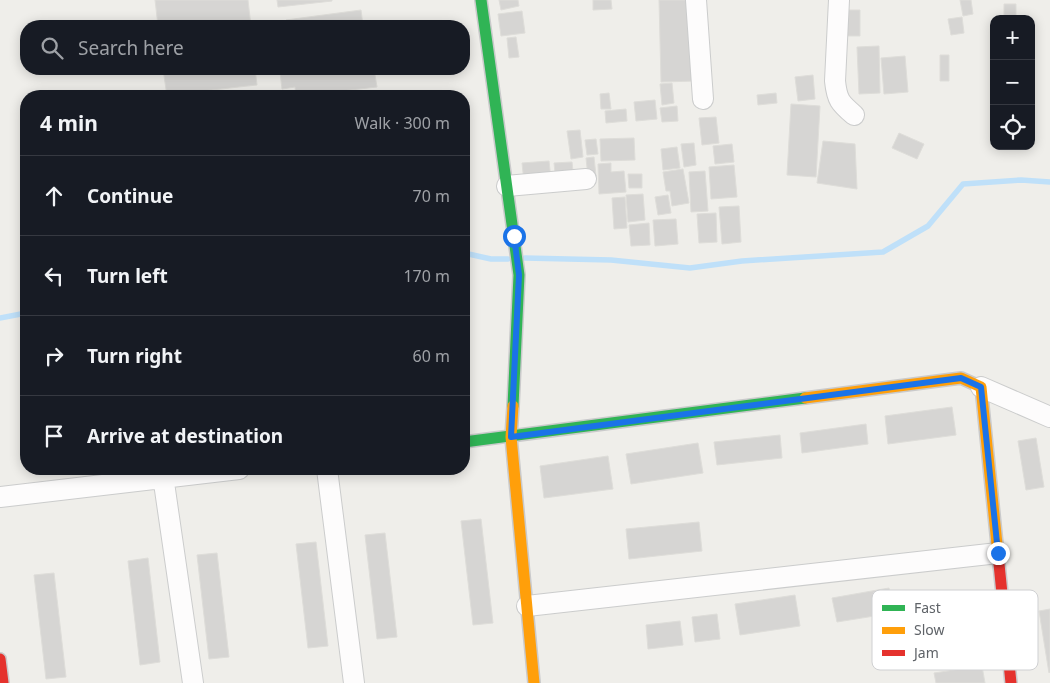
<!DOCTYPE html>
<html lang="en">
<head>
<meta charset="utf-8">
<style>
  body { margin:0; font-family:"Noto Sans",sans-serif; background:#242831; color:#f1f3f6 }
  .controls { position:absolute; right:15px; top:15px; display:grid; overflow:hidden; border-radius:10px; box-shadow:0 2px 12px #0003 }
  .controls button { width:45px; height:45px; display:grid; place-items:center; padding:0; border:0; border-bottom:1px solid #363941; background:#171b24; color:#f1f3f6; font:25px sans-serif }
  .stop { position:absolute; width:15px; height:15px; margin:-11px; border:4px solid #1a73e8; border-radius:50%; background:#fff }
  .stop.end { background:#1a73e8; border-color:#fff; box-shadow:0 1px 5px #0008 }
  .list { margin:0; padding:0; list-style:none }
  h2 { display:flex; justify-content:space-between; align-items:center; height:65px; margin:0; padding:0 20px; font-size:21px }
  h2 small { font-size:16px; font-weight:400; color:#9ea1a6 }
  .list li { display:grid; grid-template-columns:32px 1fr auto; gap:15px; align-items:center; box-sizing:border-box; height:80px; padding:0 20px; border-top:1px solid #363941 }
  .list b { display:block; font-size:19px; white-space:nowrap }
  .list em { font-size:16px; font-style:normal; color:#9ea1a6 }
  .icon { flex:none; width:28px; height:28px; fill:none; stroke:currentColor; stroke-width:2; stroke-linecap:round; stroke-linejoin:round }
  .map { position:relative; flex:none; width:1050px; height:683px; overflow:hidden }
  .search { position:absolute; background:#171b24; box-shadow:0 2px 12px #0003; left:20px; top:20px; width:450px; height:55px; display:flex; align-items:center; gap:12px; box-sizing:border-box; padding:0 18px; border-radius:20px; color:#9ea1a6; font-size:19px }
  .panel { position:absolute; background:#171b24; box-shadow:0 2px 12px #0003; left:20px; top:90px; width:450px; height:385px; border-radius:20px }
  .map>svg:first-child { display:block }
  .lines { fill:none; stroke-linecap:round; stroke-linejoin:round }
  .stream { stroke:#bfe0f9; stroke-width:5.5 }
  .building { fill:#d6d5d3; stroke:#deddd9 }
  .street-casing { stroke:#cbcccc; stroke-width:22 }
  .fast-casing { stroke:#cacacb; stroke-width:14 }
  .slow-casing { stroke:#cacacb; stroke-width:14 }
  .jam-casing { stroke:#cacacb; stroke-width:14 }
  .street { stroke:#fdfcfc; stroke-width:20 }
  .fast { stroke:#30b455; stroke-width:11 }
  .slow { stroke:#ff9f0a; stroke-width:11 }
  .jam { stroke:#e5322d; stroke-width:11 }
  .route { stroke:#1a73e8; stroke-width:6 }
  .key { fill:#fff; stroke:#cfd0d2; stroke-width:1 }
  .key-label { font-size:14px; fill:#5f6368 }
</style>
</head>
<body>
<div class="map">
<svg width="1050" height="683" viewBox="0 0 1050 683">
  <rect width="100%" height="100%" fill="#efeeea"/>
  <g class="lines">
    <!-- stream -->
    <path class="stream" d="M464,253L491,259H508
      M525,258L611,260L690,268L742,261L883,252L928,226L963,184L1021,180L1050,182
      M0,318L26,313"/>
  </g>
  <!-- building -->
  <path class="building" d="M155,0H248L251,26H158Z
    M277,0H332V1L278,7Z
    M499,0H518L519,6L501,10Z
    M593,0H611L612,9L593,10Z
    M659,0H694L695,81L661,82Z
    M960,0H971L973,14L963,16Z
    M1004,4H1016V19H1004Z
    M361,10L363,26H287L286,20Z
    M845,10H860V36H845Z
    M522,11L525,33L501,36L498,14Z
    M962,17L964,33L951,35L948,19Z
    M516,37L519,57L509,58L507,38Z
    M879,46L880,93L859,94L857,47Z
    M940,55H949V81H940Z
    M905,56L908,92L884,94L881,58Z
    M163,69H255L257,85L203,91V96H167Z
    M292,69H374L377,87L296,96L295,87L282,89L280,72L293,70Z
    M813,75L815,99L798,101L795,77Z
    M672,83L674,103L662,105L660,84Z
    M609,93L611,109H601L600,94Z
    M776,93L777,103L758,105L757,95Z
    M655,100L657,119L636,121L634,102Z
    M791,104L820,106L816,177L787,175Z
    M677,106L678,121L662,122L660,108Z
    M626,109L627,121L606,123L605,111Z
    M716,117L719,143L702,145L699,118Z
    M580,130L583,157L571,159L567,131Z
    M899,133L924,144L917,159L892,148Z
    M634,138L635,160L601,161L600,139Z
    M596,139L598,154L587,155L585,140Z
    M823,141L855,144L857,189L817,183Z
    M694,143L696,165L684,167L681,144Z
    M732,144L734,162L715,164L713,146Z
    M677,147L680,168L663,170L661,149Z
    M594,157L596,176L588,177L586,158Z
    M549,161L551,179L524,182L522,163Z
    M572,162L574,180L556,182L554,163Z
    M611,163V172L624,171L626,192L599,194L598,164Z
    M734,165L737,197L711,199L709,167Z
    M683,169L689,203L672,206L670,191H666L663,172Z
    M705,171L708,211L691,212L689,172Z
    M628,174H642V188H629Z
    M643,194L645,220L628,222L626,195Z
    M668,195L671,213L658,215L655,197Z
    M625,197L627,228L614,229L612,198Z
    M739,206L741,242L722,244L719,207Z
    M716,213L717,242L699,243L697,214Z
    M676,219L678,244L655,246L653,220Z
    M649,223L650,245L631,246L629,225Z
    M952,407L956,435L888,444L885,416Z
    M866,424L868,444L802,453L800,433Z
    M780,435L782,458L717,465L714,442Z
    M1036,438L1044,487L1026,490L1018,441Z
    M698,443L703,473L631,484L626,454Z
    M608,456L613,489L544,498L540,466Z
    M481,519L493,623L473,625L461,521Z
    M699,522L702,551L629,559L626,529Z
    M385,533L397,637L377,639L365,535Z
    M316,542L328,646L308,648L296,544Z
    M217,553L229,657L209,659L197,555Z
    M148,558L160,662L140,665L128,561Z
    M54,573L66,677L46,679L34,575Z
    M889,588L893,613L837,622L832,598Z
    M795,595L800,626L740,635L735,604Z
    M1050,609V672L1049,673L1039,611Z
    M717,614L720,639L695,642L692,617Z
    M680,621L683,645L648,649L646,625Z
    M982,666L985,683H936L934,673Z"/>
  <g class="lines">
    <!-- street casing -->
    <g class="street-casing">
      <path id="street" d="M696,0L703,99
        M839,0L835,81C837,100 840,103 854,115
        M507,186L586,179
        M981,387L1050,417
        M162,469L193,683
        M327,469L354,683
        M0,497L239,469
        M527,606L998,553"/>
    </g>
    <!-- fast casing -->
    <g class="fast-casing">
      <path id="fast" d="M481,0L519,275L513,406
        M464,442L805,398"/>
    </g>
    <!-- slow casing -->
    <g class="slow-casing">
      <path id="slow" d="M805,398L961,378L981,387L998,554
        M513,406L511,437L534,683"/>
    </g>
    <!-- jam casing -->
    <g class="jam-casing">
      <path id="jam" d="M998,554L1011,683
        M0,659L3,683"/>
    </g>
    <!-- street -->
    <use href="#street" class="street"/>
    <!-- fast -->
    <use href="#fast" class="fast"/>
    <!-- slow -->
    <use href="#slow" class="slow"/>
    <!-- jam -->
    <use href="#jam" class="jam"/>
  </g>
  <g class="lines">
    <!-- route -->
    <path class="route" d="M514,236L519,275L511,437L961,378L981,387L998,553"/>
  </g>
  <!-- legend -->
  <rect x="872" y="590" width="166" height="80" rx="8" class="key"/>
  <rect x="882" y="605" width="23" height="6" fill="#30b455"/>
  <rect x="882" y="627" width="23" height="7" fill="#ff9f0a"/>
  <rect x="882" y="650" width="23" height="6" fill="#e5322d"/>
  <g class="key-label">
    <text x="914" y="613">Fast</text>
    <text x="914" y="635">Slow</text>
    <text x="914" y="658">Jam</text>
  </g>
</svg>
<div class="controls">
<button>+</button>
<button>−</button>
<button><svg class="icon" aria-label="locate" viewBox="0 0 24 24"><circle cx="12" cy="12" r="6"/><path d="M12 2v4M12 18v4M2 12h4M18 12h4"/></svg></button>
</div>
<div class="stop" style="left:514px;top:236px"></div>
<div class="stop end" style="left:998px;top:553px"></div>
<div class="search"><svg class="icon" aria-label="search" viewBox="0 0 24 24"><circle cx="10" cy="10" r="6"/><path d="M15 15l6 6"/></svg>Search here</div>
<section class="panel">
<h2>4 min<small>Walk · 300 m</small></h2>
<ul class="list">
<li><svg class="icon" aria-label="ahead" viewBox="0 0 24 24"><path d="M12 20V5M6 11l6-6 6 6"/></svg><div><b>Continue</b></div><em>70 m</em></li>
<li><svg class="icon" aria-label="left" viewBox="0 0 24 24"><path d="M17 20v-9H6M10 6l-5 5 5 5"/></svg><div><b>Turn left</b></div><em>170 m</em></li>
<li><svg class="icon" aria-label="right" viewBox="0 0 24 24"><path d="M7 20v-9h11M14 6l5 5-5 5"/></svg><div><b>Turn right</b></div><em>60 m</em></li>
<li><svg class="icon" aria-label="arrive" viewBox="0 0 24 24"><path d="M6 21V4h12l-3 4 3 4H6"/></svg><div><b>Arrive at destination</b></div></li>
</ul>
</section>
</div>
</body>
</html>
